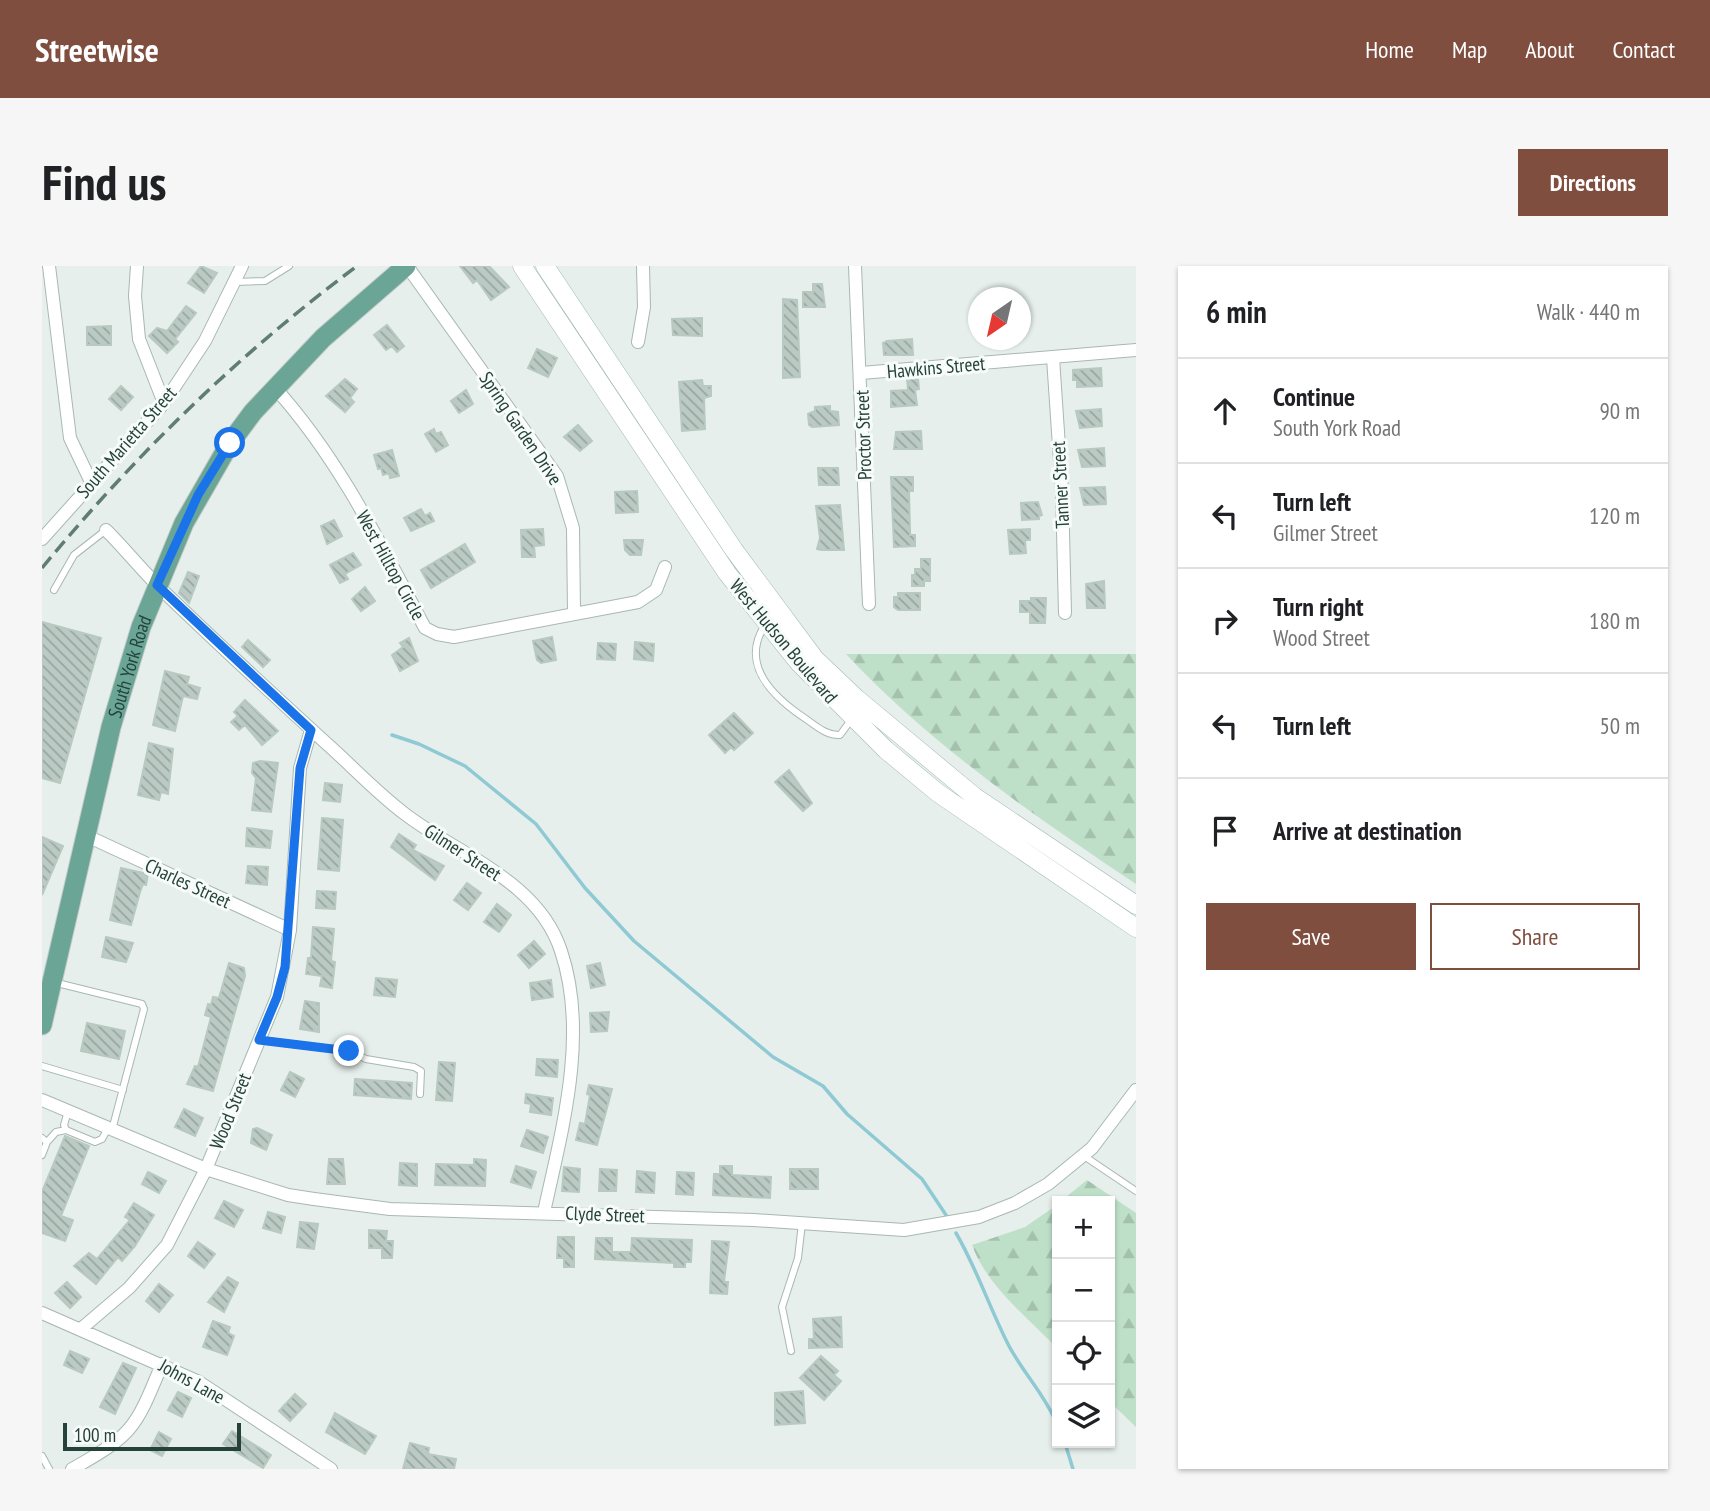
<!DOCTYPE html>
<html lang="en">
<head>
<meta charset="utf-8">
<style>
  body { margin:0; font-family:"PT Sans Narrow",sans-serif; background:#f6f6f6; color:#202124 }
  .controls { position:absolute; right:21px; bottom:21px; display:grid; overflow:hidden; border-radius:0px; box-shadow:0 2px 5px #0004 }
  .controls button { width:63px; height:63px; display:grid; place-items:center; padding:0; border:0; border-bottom:2px solid #e0e0e0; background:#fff; color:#202124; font:35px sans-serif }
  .compass { position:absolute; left:926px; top:21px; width:63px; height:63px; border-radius:50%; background:#fff; box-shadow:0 2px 5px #0004; rotate:214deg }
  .scale { position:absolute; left:21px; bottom:18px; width:178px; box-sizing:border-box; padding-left:7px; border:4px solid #24423a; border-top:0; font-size:19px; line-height:24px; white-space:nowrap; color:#24423a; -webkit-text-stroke:5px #f7fbf9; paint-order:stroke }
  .stop { position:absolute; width:21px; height:21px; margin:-16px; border:5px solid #1a73e8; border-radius:50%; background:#fff }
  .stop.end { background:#1a73e8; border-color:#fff; box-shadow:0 2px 7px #0008 }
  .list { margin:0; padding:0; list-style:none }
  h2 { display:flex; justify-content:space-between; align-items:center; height:91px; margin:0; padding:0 28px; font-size:30px }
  h2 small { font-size:23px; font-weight:400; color:#757577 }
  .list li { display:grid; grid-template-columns:46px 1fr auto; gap:21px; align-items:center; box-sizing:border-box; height:105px; padding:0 28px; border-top:2px solid #e0e0e0 }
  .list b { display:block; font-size:26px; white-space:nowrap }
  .list p { margin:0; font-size:23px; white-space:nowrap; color:#757577 }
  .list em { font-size:23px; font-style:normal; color:#757577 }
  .actions { display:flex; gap:14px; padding:21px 28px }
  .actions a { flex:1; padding:16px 0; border:2px solid #7f4e3f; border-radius:0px; text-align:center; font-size:24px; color:#7f4e3f }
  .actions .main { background:#7f4e3f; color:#fff }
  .icon { flex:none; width:38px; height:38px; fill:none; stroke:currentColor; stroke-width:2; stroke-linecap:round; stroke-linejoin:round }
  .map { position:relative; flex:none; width:1094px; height:1203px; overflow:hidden; border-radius:0px }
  header { display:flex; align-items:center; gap:42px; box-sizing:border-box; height:98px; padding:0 35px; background:#7f4e3f; color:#fff }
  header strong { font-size:33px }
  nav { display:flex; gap:38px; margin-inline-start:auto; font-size:24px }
  .intro { display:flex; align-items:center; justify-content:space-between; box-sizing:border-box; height:168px; padding:0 42px }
  h1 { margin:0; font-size:49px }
  .button { padding:18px 32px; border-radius:0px; background:#7f4e3f; color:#fff; font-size:24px; font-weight:700 }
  main { display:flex; gap:42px; padding:0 42px }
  aside { flex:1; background:#fff; border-radius:0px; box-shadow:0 2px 5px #0004 }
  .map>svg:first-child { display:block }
  .forest { fill:url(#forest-firs) }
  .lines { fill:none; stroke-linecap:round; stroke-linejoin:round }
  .stream { stroke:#8ec9d4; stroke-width:3.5 }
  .building { fill:url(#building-back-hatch); stroke:#b8c9c2; stroke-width:2 }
  .service-casing { stroke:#a8b8b2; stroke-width:8 }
  .minor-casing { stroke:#a8b8b2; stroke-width:14 }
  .secondary-casing { stroke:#a4bbb3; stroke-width:19 }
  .primary-casing { stroke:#c2cac8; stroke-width:21 }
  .service { stroke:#fff; stroke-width:6 }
  .minor { stroke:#fff; stroke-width:12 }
  .secondary { stroke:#fff; stroke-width:18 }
  .primary { stroke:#6aa596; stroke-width:19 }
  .rail { stroke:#5f7d75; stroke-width:3.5; stroke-dasharray:14 7; stroke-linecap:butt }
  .route { stroke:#1a73e8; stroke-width:9 }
  .labels { text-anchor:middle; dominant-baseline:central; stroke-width:6; stroke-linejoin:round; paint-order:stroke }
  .street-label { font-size:19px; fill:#24423a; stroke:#f7fbf9 }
</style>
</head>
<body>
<header>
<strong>Streetwise</strong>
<nav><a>Home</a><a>Map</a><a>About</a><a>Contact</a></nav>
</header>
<div class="intro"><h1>Find us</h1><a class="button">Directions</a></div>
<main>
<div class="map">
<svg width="1094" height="1203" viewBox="0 0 1094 1203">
  <defs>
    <pattern id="forest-firs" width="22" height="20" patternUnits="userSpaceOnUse" patternTransform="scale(1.75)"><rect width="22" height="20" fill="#bfe0c8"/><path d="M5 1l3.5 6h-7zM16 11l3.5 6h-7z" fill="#a4c1ad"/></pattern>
    <pattern id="building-back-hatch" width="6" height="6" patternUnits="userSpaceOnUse" patternTransform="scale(1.75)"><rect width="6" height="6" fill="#bbcac4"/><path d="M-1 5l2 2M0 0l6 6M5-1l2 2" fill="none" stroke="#98a6a0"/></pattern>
  </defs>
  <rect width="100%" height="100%" fill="#e6efeb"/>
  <!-- forest -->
  <path class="forest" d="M804,388H1094V618C991,549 889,479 804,388Z
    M1045,914L1094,947V1161L1068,1136V935H1019Z
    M1015,939V1082C985,1051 945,1020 930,979L983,961Z"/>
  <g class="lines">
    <!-- stream -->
    <path class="stream" d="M350,469L377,478L423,500L494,558L543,622L592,675L731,791L781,820L805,848L880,913L904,949
      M914,967C935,1003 948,1043 967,1080C982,1108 1003,1129 1015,1158
      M1023,1177L1031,1203"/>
  </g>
  <!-- building -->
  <path class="building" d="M159,0L175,7L162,27L146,17Z
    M418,0H447L467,21L449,34L435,14L431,17Z
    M771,18H780L783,41H761V26H771Z
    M741,33L755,34L758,111L741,112Z
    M144,40L154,47L133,73L136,76L125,87L107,70L115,62L125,65Z
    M660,52V70L631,69L630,53Z
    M345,59L362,80L355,86L350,80L344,84L332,69Z
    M69,60V79H45V61Z
    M870,73L871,89H842L841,77L845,75Z
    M495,83L515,92L506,111L486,102Z
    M1059,102L1060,120L1035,121V114H1031V104Z
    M303,113L315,123L308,132L312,136L303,146L284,130Z
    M865,113H876L877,123L873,124L875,139L849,141V125L866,124Z
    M660,114L661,120H669V130L662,132L663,163L640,165L637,116Z
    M79,120L91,131L79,144L67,133Z
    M424,124L431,138L417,147L409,135Z
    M788,140V145L796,146L797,159L770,161L767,159L766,148L773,145V141Z
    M1059,143L1060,160L1038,162L1034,145Z
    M536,159L550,175L538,185L522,171Z
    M392,163L394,168L399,166L406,179L394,186L383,168Z
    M879,165L880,183H852L854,166Z
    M1062,182L1063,200L1040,201L1036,184Z
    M350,184L357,210L348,212L347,207L341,209L339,202L336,203L332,189Z
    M776,202H796L797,219H777Z
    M849,211H871V225H867L868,265V269H873V280L852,281Z
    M1063,221L1064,238L1042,239L1038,222Z
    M595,225L596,246L574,247L573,226Z
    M996,236L1000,249L997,250V253L980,254L979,237Z
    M798,239L802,284H779L775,283L778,272L774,240Z
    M379,243L383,250L388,247L392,255L369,265L362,252Z
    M292,254L300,270L285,278L279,260Z
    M501,263L502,279L492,280L493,291H480L479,264Z
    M988,263V274H983L984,287L968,288L966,264Z
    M582,274H601L599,289H588L583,284Z
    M423,278L433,296L389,322L379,304Z
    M311,287L319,299L303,308L306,313L298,317L288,299Z
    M879,293H888V315H882V320H870V309H873V303H879Z
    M146,306L157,310L147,337L137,327Z
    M1062,315L1063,342H1045L1044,318Z
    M323,321L333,335L319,345L310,333Z
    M856,327H878V344H856L852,341V331H856Z
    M989,332H1004L1003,357H988V346H978V335H989Z
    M0,356L59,372L18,517L0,512Z
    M510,371L514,394L499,397L495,394L491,375Z
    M367,372L376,395L358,405L350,389L361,381L358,377Z
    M206,374L228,394L221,401L200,381Z
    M593,376L612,378L611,395L592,393Z
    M556,377L574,378L573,394L555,393Z
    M123,405L147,411L145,418L158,422L155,433L141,430L133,465L111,459Z
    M203,434L236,465L220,479L203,459L197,464L189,456L196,450L192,446Z
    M692,447L711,467L692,484L689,481L683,487L667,469Z
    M107,477L131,483L126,528L119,526L117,534L96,529Z
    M218,495L236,497L229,546L210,544L214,512L210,507L211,497Z
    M747,504L770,537L761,545L733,516Z
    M283,517L300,519L298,536L281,534Z
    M280,552L301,554L297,605L276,603Z
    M205,562L230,565L228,582L204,580Z
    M357,568L374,579L371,584L402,600L393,614L349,581Z
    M0,571L21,580L0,629Z
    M206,600L226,601L225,619L204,617Z
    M79,602L106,608L104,619L101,618L98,626L89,659L68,654Z
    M425,617L439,627L426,644L412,634Z
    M275,625L294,626L293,643L274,642Z
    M455,638L469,649L457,666L442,656Z
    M271,661L292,663L289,695L293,696L290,722L278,720L280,710L264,708L266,692H269Z
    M64,671L91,677L84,696L60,691Z
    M492,675L503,688L487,702L476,689Z
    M187,697L202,702L203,710L171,825L145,818L153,800L156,801L169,751L163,749L166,738L169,739L171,731L177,732Z
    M558,697L563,719L549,722L545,700Z
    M334,712L355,714L353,731L332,729Z
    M509,714L511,731L490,734L488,717Z
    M263,735L277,737V766L258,763Z
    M567,746L565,765L549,766L548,747Z
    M45,757L83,765L77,793L39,785Z
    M495,793L516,794L515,811L494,809Z
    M397,796L413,797L410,835L394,834Z
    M248,806L262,813L253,831L239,824Z
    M313,813L370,817L369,833L312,829Z
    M547,819L570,823L555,879L534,874L538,857L543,858L548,829L545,828Z
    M484,828L511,832L509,849L488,846L489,838L483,837Z
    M142,843L161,852L153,870L133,861Z
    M215,862L230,869L224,884L209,877L211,863Z
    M485,864L506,871L501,887L479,880Z
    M23,870L47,880L19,950L31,954L23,975L0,967V926Z
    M287,893H301L303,918H285Z
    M432,893L444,894L443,920L393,919L394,898L432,899Z
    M358,897L375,898V920L357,919Z
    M474,900L494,906L489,922L469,916Z
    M678,900H690V909L729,911L728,932L671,929L672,908H678Z
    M522,901L538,903L537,926L520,925Z
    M558,903L575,904L574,925H557Z
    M748,903H776V923H748Z
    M595,905L613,907L612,927L594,926Z
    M106,906L124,915L117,927L100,918Z
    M635,906L652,907L651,929L634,928Z
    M182,935L201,944L192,961L173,952Z
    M92,937L112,949L93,980L80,995L76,991L54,1018L32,1000L47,987L55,993L88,954L83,951Z
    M226,946L243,951L239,967L221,962Z
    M258,956L276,958L272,983L255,981Z
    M327,964L345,965L344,975H351L350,992H340V982H327Z
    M516,971H532V1001H522V992H515Z
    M554,972H570V986H589L590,972L650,974L649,996H643V1001H632V997L553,993Z
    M670,975L687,976L682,1016H686L685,1028L668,1027Z
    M156,976L173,988L162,1002L146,990Z
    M186,1011L196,1017L182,1046L166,1036Z
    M25,1016L39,1031L28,1042L13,1027Z
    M117,1018L131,1029L117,1046L104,1035Z
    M799,1051L800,1081L767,1082V1073H772L771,1053Z
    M171,1055L188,1061L186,1067L192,1070L185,1089L161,1081Z
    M28,1085L47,1093L40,1107L22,1099Z
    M779,1090L796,1105L792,1109L799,1115L782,1134L758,1112Z
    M81,1097L94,1102L73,1148L58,1141Z
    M761,1125L763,1157L733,1159V1127Z
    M136,1126L149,1132L140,1151L126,1144Z
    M253,1128L264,1138L248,1155L237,1145Z
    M293,1147L334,1170L323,1188L284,1166Z
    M190,1165L229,1189L221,1202L181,1178Z
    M117,1166L129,1173L120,1190L108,1184Z
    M368,1177L387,1182L386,1188L414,1193L412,1203H361Z"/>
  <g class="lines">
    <!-- service casing -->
    <g class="service-casing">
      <path id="service" d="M193,16L223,15L247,0
        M12,324L32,289L64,264
        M723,359C697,399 731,431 764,453C774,460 785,470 798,469L809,454
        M11,716L100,738L102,743L70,864
        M217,774L307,785L324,793L372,801L379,805L378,828
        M0,800L81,824
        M26,845L22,859L24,864L53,876L60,873L66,862
        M0,872L5,876L0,889
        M5,876L14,866L24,864
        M1042,890L1094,925
        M749,1085L740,1041L756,992L760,957
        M0,1190L7,1203"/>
    </g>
    <!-- minor casing -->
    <g class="minor-casing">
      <path id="minor" d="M7,0L28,172L49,216
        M95,0L93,30L97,73L122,137
        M365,0L515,210L531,262L532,346
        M813,0L827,338
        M596,76L602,41L601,0
        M1011,92L1020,225L1023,347
        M819,107L1094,84
        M234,123C297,193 339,279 383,362L395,368L412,371L596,336L614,324L623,301
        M64,264C82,282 99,303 118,322C172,374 228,426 284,477C310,500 335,527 363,548C416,589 496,614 519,685C547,768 520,864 502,946
        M0,273L122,137L163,75L200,0
        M45,570L248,664
        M0,834L164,903L246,929L272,933L348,943L712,954L862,964L937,951L973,937L1006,918L1050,882L1094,824
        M0,1047L157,1116L289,1203
        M40,1062L87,1022L125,979L164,903L235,731L248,664L258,502L269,464
        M30,1203C92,1168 93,1163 120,1098"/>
    </g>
    <!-- secondary casing -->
    <g class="secondary-casing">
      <path id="secondary" d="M480,0L685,307L757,397L844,484L896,527L1094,662
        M503,0L692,284L773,393L814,432L933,531L1094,639"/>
    </g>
    <!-- primary casing -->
    <g class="primary-casing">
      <g id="primary">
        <path id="s1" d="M0,759L69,461L99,361L142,257L188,177L211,146L281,72L364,0"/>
      </g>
    </g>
    <!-- service -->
    <use href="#service" class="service"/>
    <!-- minor -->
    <use href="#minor" class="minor"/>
    <!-- secondary -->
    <use href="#secondary" class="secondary"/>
    <!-- primary -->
    <use href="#primary" class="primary"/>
    <!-- rail -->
    <path class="rail" d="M0,302C94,188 197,88 315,0"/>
  </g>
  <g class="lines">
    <!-- route -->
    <path class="route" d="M188,177L156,229L115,319L269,464L258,502L243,701L235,731L217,774L307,785"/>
  </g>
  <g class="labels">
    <!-- street labels -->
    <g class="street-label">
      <text transform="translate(894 101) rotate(-5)">Hawkins Street</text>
      <text transform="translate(479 162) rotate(56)">Spring Garden Drive</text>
      <text transform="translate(821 169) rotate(-92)">Proctor Street</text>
      <text transform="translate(84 176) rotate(-49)">South Marietta Street</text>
      <text transform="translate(1018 219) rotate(-93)">Tanner Street</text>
      <text transform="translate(349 299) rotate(61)">West Hilltop Circle</text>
      <text transform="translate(742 375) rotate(50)">West Hudson Boulevard</text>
      <text stroke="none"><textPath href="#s1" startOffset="369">South York Road</textPath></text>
      <text transform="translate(421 586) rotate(33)">Gilmer Street</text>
      <text transform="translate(146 617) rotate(25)">Charles Street</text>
      <text transform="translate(188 845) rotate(-68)">Wood Street</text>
      <text transform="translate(563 948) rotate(2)">Clyde Street</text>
      <text transform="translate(150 1115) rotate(29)">Johns Lane</text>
    </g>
  </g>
</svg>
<div class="controls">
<button>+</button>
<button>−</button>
<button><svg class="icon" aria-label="locate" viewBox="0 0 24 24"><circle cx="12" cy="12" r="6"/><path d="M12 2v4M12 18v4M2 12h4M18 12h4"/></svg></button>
<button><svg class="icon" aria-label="layers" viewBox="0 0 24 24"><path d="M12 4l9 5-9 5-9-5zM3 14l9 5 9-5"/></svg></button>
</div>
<svg class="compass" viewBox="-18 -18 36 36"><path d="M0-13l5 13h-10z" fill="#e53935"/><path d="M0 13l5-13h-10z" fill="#757577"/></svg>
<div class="scale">100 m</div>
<div class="stop" style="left:188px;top:177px"></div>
<div class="stop end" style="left:307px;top:785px"></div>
</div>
<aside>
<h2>6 min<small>Walk · 440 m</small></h2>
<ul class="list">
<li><svg class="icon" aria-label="ahead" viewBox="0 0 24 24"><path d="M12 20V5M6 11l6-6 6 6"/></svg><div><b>Continue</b><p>South York Road</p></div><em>90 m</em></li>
<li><svg class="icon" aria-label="left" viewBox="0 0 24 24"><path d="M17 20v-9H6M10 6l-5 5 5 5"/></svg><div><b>Turn left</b><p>Gilmer Street</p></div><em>120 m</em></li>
<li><svg class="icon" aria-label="right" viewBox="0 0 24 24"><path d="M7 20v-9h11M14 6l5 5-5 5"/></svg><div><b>Turn right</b><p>Wood Street</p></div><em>180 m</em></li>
<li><svg class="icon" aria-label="left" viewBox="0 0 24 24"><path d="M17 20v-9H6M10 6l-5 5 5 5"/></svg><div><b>Turn left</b></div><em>50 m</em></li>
<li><svg class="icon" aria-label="arrive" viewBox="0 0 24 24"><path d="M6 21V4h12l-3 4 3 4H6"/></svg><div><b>Arrive at destination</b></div></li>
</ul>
<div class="actions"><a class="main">Save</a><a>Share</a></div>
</aside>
</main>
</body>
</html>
